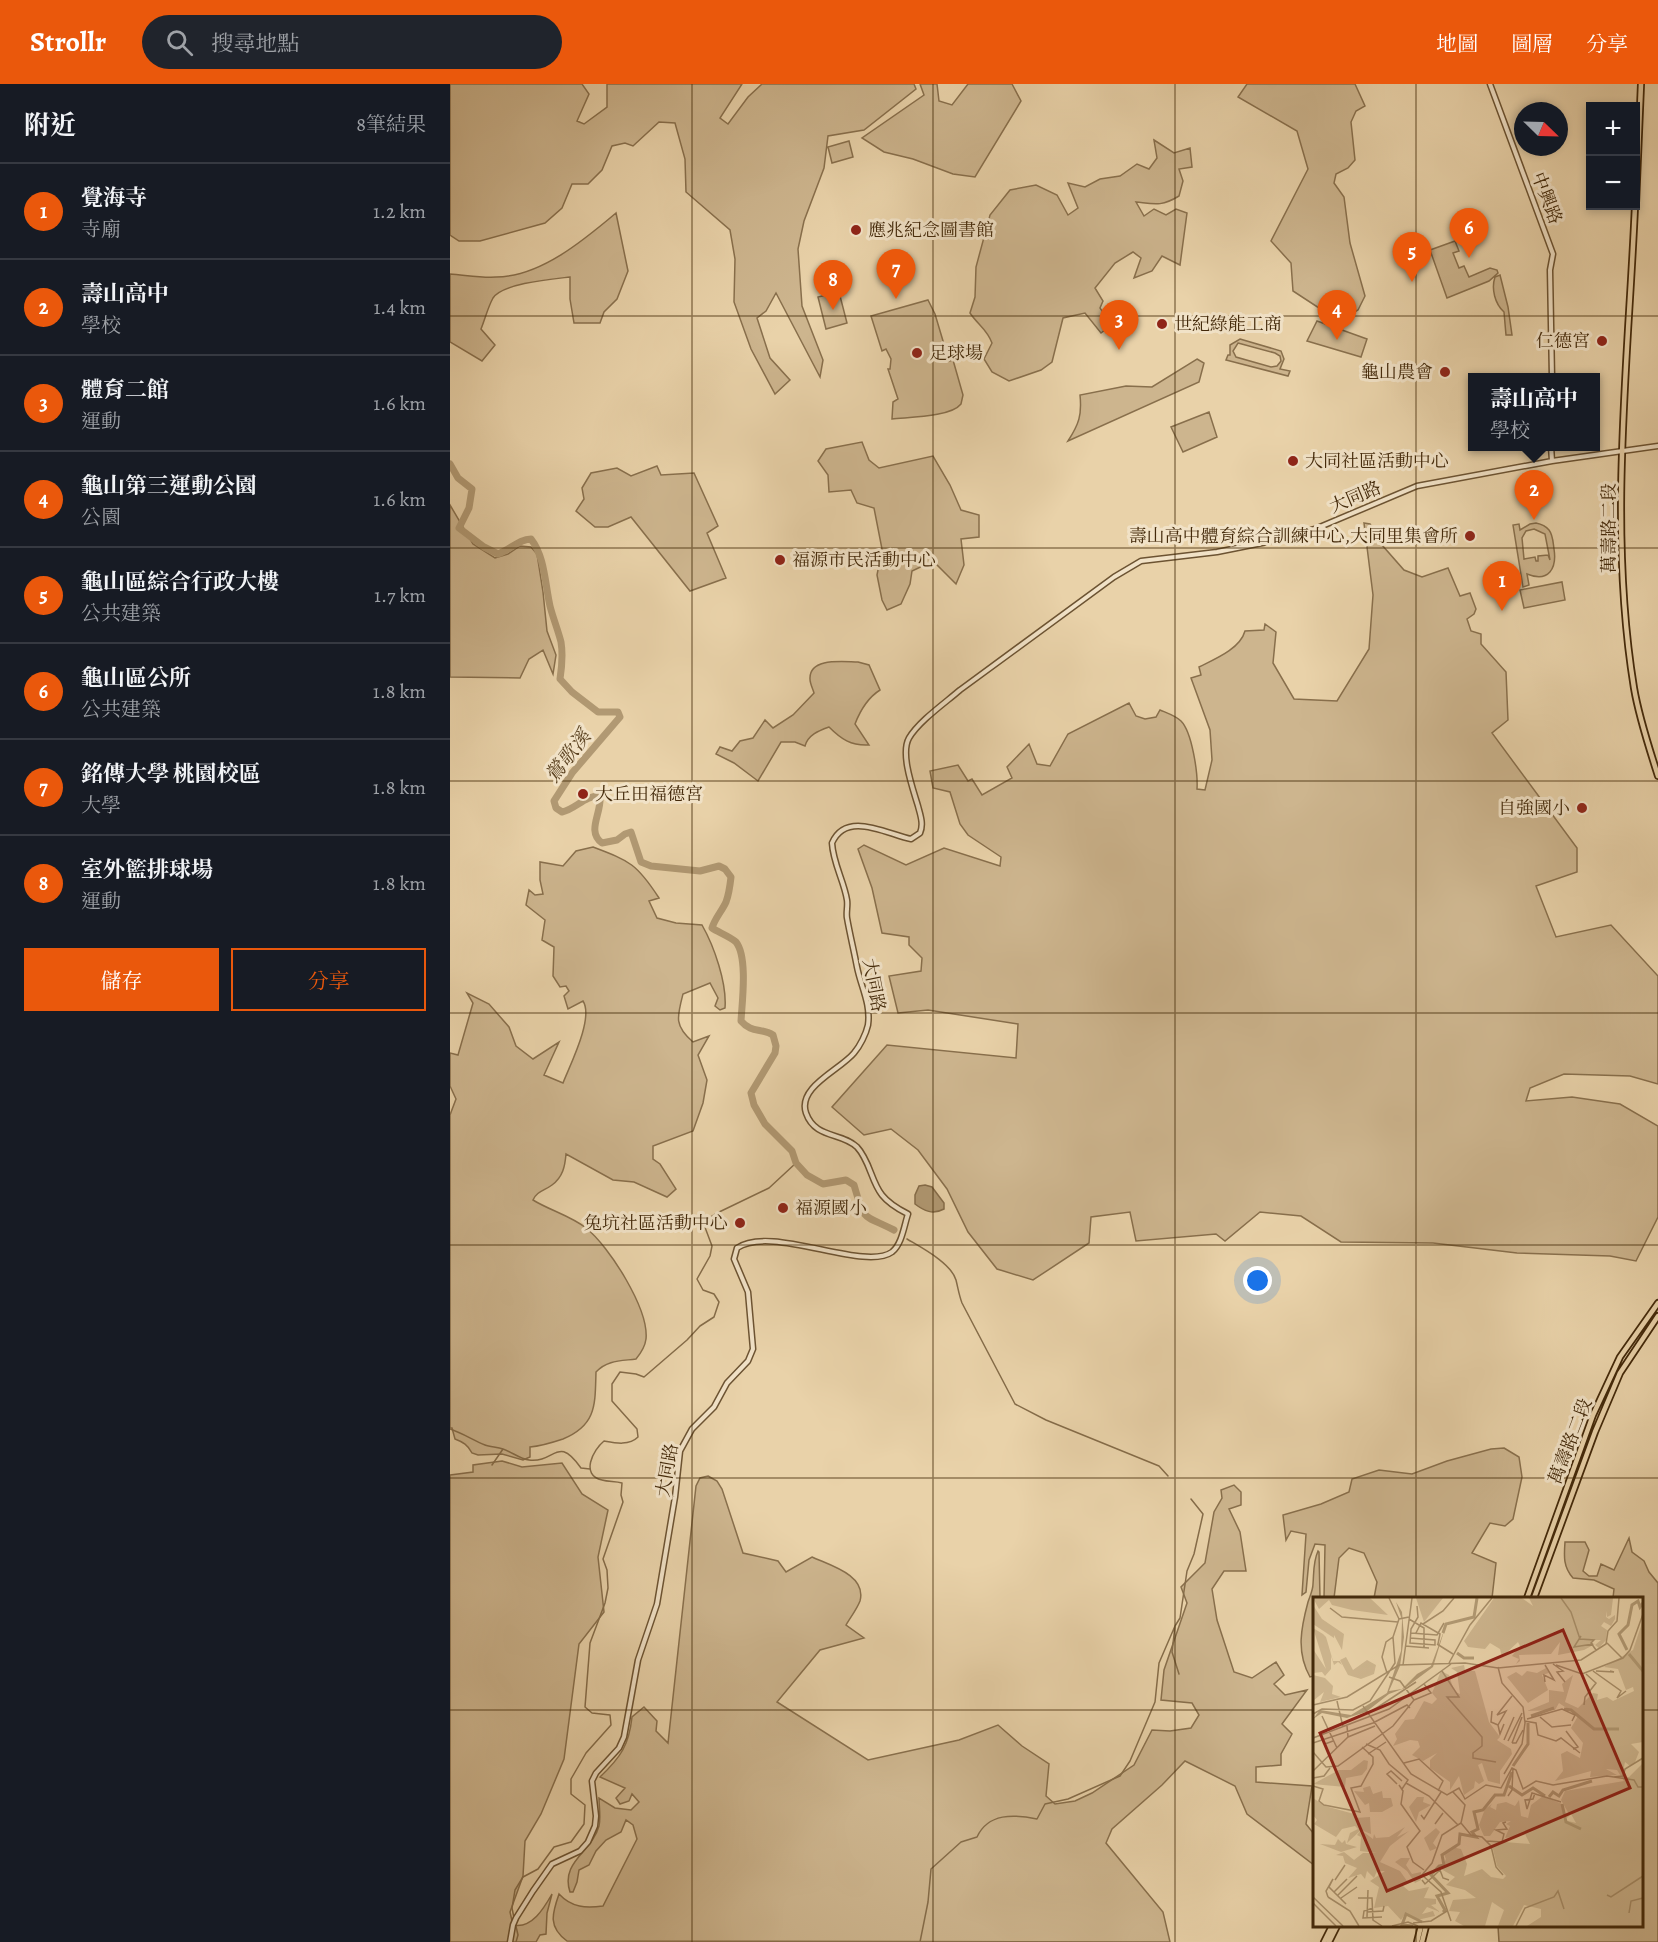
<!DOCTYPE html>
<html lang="zh-TW">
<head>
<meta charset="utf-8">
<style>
  body { margin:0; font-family:Alegreya,"Noto Serif TC",serif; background:#20242c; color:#f1f3f6 }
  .controls { position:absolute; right:18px; top:18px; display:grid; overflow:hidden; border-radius:0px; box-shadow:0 3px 9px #0003 }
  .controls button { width:54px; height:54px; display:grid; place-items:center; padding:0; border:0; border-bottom:2px solid #363941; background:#171b24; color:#f1f3f6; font:30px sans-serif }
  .compass { position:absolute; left:1064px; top:18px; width:54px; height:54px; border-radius:50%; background:#171b24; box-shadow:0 3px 9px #0003; rotate:113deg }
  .you { position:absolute; left:808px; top:1197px; width:21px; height:21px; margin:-15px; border:4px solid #fff; border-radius:50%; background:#1a73e8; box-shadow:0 0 0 9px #1a73e833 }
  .badge { display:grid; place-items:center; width:39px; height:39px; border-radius:50%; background:#ea580c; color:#fff; font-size:20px; font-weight:700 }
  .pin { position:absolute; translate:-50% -50px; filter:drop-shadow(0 2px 3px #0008) }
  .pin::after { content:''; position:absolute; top:32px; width:21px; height:18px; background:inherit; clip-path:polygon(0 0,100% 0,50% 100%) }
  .popup { position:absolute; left:1018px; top:289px; width:132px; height:78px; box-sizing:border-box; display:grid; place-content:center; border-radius:0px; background:#171b24; filter:drop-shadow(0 2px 4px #0005); font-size:20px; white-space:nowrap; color:#9ea1a6 }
  .popup b { font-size:22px; color:#f1f3f6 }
  .popup::after { content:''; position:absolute; left:50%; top:100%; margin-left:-12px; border:12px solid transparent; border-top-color:#171b24 }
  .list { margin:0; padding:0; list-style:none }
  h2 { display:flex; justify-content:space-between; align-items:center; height:78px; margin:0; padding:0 24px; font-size:26px }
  h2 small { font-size:20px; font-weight:400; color:#9ea1a6 }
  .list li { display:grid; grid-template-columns:39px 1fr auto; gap:18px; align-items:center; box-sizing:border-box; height:96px; padding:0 24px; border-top:2px solid #363941 }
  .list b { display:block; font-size:22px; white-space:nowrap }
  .list p { margin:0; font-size:20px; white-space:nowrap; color:#9ea1a6 }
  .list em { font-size:20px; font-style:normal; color:#9ea1a6 }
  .actions { display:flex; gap:12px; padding:18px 24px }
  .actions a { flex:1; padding:14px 0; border:2px solid #ea580c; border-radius:0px; text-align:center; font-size:21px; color:#ea580c }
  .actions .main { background:#ea580c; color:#fff }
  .icon { flex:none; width:33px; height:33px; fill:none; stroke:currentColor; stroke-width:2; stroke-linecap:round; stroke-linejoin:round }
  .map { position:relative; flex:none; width:1208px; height:1858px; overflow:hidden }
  header { display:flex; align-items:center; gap:36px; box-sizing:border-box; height:84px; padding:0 30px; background:#ea580c; color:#fff }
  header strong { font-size:28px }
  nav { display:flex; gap:33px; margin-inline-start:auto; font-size:21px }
  .search { width:420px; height:54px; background:#20242c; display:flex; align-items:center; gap:15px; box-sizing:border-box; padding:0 21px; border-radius:33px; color:#9ea1a6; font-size:22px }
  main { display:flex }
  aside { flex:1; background:#171b24 }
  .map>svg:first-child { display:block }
  .green { fill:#cdb58e; stroke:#886f4c; stroke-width:1.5; fill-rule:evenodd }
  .water { fill:#b19973; stroke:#856c49; stroke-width:1.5 }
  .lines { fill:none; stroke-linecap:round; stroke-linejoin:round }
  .stream { stroke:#856c49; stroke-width:1.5 }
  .river { stroke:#b19973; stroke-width:7 }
  .minor-casing { stroke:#6c5332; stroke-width:7 }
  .major-casing { stroke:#43290a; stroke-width:8 }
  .minor { stroke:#f1e2c7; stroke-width:4 }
  .major { stroke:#e9d2a9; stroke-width:4.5 }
  .grid { fill:none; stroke:#43290a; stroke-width:1.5; stroke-opacity:0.55 }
  .poi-dot { fill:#8f2418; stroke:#f1e2c7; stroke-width:2 }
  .labels { text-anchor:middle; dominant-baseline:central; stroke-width:6; stroke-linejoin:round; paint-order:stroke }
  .street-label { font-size:18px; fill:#43290a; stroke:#f1e2c7 }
  .poi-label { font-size:18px; fill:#43290a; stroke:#f1e2c7; text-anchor:start }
  .water-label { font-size:20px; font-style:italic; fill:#5e4524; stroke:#f1e2c7 }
  .inset-river { fill:none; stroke:#b19973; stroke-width:3 }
  .inset-road { fill:none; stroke:#a78e69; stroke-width:1.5 }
  .view { fill:#8f2418; fill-opacity:0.15; stroke:#8f2418; stroke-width:3 }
  .inset-edge { fill:none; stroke:#43290a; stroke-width:3 }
</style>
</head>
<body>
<header>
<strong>Strollr</strong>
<div class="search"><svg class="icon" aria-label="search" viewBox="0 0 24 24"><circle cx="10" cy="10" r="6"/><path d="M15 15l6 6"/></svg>搜尋地點</div>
<nav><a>地圖</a><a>圖層</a><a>分享</a></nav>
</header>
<main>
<aside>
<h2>附近<small>8筆結果</small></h2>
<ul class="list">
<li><span class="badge">1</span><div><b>覺海寺</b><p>寺廟</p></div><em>1.2 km</em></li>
<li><span class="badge">2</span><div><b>壽山高中</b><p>學校</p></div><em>1.4 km</em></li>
<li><span class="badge">3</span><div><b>體育二館</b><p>運動</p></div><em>1.6 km</em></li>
<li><span class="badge">4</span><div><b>龜山第三運動公園</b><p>公園</p></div><em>1.6 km</em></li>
<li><span class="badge">5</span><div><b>龜山區綜合行政大樓</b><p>公共建築</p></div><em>1.7 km</em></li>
<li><span class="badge">6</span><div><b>龜山區公所</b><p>公共建築</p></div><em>1.8 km</em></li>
<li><span class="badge">7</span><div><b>銘傳大學 桃園校區</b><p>大學</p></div><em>1.8 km</em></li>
<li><span class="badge">8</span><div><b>室外籃排球場</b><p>運動</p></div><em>1.8 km</em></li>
</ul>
<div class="actions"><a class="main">儲存</a><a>分享</a></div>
</aside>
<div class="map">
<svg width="1208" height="1858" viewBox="0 0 1208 1858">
  <rect width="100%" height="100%" fill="#e9d2a9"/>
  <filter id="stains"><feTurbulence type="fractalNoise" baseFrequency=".00333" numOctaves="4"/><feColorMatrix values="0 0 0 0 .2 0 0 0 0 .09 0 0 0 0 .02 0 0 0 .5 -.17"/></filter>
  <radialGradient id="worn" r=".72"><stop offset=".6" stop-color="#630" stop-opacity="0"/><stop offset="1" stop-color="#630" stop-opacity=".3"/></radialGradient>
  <!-- green -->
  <path class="green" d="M0,0H132L139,10L127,37L134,40L157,23V0H292L270,34L278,40L298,13L312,0H464L466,5L414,46L378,52L374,84L354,137L348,165L352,222L373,276L370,293L326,209L316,227L307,234L320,274L340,296L325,310L301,265L284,218L285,175L280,146L236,108L235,75L225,39L209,38L183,62L175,59L162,62L152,86L138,100H122L112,124L95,139L30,157H9L0,151Z
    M470,0H487L489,17L502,21L518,0H562L571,17L525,93L503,90L463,75L434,68L412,54L474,11Z
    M797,0H905L915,22L906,27L901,38L905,76L898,84L886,90L884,99L894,113L900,159L915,212L908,226L895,234L869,224L843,207L841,179L821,157L858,85L847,47L788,13Z
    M704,56L724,69L740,64L742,83L729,85L733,97L729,112C711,123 704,120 686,118L694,132L704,125L716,131L726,125L737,129L730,181L712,172L702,187L684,194L691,174L683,168L665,179L645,204L653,217L650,224L661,241L651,249L635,229L613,234L602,278L591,286L559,297L542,288L534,275L542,259C537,245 528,241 520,229L525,213L526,183L540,131L560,106L586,101L607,111L618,131L628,124L618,99L635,103L650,95L670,92L687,80L699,85L707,74Z
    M399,57L403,73L382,79L378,63Z
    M166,129L178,187L167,215L154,228L150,239H124L120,215V193C103,195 53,199 43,214C38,223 35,235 31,245L45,261L32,277L0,258V190C15,191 31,194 46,193C90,193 134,156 166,129Z
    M1005,157L1009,167L1003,169L1009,184L1014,182L1019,193L1040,184L1047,186L1048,189L1039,197L997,214L980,166Z
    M1050,191L1058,223L1062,251H1056L1054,228C1045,220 1041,205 1045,193Z
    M389,208L397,239L376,245L368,213Z
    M478,216L485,230L499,277L503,276L513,311L511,320C501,333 459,333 442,335L443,318L448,315L438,285H440L441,275L436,265L432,267L421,232Z
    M867,237L917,255L911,273L857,257Z
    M790,255L831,267L834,275L830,285L840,287L838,292L776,276L778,271H780V261ZM788,259L825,269L830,272L831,277L827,282L821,283L786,273L783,267Z
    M747,275L754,279L749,298L618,357C629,340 632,331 630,311L676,302L702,303Z
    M759,328L767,353L733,368L721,343Z
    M412,358L419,376L429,384L483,372L500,401L511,426L529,431V453L511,455L514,481L506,500L483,477L462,487L460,500L451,520L437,526L432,516L427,491L432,465L424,424L407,419L401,406L379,408L378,391L368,377L376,365Z
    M207,382L211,391L244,389L268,442L257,449L276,494L240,507L181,433L158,443H145L126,427L134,415L132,404L141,389L167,384L181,392Z
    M0,421L23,460L45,474L58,470L70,462L81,463L87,470L93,508L97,547L106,571L103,590L93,566L79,575L70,594L0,593Z
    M914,439L920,440L932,461L954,486L972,493L998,484L1010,512L1020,509L1026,525L1024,530L1017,535L1021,547L1031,550V560L1056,588L1058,636L1042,649L1127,764V788L1086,802L1106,853L1161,841L1208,892V1000L1180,992L1114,990L1080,1004L1076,1017L1122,1013L1170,1020L1208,1042V1133L1186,1177L1160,1172L1067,1169L983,1159L891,1158L851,1132L810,1128L775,1157L766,1150L686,1157L680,1128L641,1133L639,1159L583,1196L547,1185L518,1148L497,1105L468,1066L441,1045L414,1051L382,1023L437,961L566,974L568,940L478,926L448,929L439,892L471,887L472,874L459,861V853L432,849L422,804L408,765L414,761L456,781L494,764L550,782L551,773L518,751L510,740L500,708L483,704L480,687L508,681L518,697L522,695L532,711L562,694L557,683L579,660L587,680L600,682L618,650L679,619L686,632L695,635L706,633L710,626C717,629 726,632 731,637C742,648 748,689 747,705L755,706L762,676L760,646L741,594L751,591L749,583C765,575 790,565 795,547L814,546L815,540L826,548L823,579L844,615L887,617L919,565L923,511Z
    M1086,439C1091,440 1095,441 1099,446C1103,451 1103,458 1104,465C1107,484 1099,499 1077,490L1079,501L1073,503L1063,441L1069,440L1070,446L1080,440ZM1084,445L1095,450L1100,476L1098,471L1088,472V477H1086L1085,473L1074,475L1072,454L1076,447Z
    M1112,498L1115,516L1074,524L1070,506Z
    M408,578L419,581L430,606C419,613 410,627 405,640L419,661C401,662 391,655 379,643C368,647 358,651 355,662L345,658H331L308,697L284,679L266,670L270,663L282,667L290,657L303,654L315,636L323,644L343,631L364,609C363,605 360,600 360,595C359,573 394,578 408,578Z
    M143,763C180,777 187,780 209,814L199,817L207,834L226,839L252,841C264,862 277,899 275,924L270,926L265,922L268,914L260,899L233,910C227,933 224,942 243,958L259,952L248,971L257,996L253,1019L243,1047L203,1062V1075L210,1080L226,1105L217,1113L184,1098L163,1096L116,1070C115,1082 113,1093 102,1101C94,1107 87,1107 83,1116C99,1126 121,1132 136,1144C159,1162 199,1225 196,1255C195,1263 191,1269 186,1275C171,1277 157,1276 146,1288C145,1320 147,1341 113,1355C101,1359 92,1362 80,1363V1373L73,1376L52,1370L28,1371L22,1369C18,1361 13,1358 5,1355L2,1344H0V1031L6,1015L0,1002V969L8,971L23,919L17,909L39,920L59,943L66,962L83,975L109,958L94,991L113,999C120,981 144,934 133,917L118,925L114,912L119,907L116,902L110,903L103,892L104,863L92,856L95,836L76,821L79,806L85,811L93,810L90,796V778L113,782L126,767Z
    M1054,1364L1069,1373L1072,1393L1063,1435L1055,1442L1040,1439L1022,1469L1046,1479L1042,1514H924L927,1498L914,1469L899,1464L889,1474L884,1514H874L875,1461L865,1460L859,1476L856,1508L852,1511L856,1450L841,1447L836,1456L833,1431L871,1420L899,1408L902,1395L929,1386L962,1390L997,1377L1041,1365Z
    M52,1377L72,1383L112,1379L132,1410L158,1426L148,1473L154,1528L129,1560L114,1675L91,1730L75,1757L73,1792L60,1828L63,1841C82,1845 94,1824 102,1810L97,1829L96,1850L90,1851L86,1858H0V1391L23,1388V1381Z
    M258,1392L267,1397L272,1405L293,1469L328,1477L336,1488L362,1473C379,1481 417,1491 410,1517C407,1525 400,1534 396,1541L414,1554L370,1566L327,1618L418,1676L509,1656L548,1641L572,1662L599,1680L596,1712L605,1720L625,1717L642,1709L684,1681L702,1646L720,1647L741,1644L749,1631L742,1619L711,1616L714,1586L737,1519L731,1503L755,1479L764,1428L772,1414L771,1406L784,1401L791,1408V1421L779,1425L790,1448L796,1487H774L762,1505L767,1536L784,1588L802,1594L826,1578L834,1591L824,1600L835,1611L857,1606L832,1640L842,1650L831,1670V1681L806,1683V1698L862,1702L856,1740L864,1750V1781L797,1730L785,1702L735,1677L712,1701L662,1745L656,1759L713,1828L720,1858L117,1857C98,1843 102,1830 109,1810C122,1824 136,1824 153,1822L187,1755L183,1741L176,1736L171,1748L156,1756L146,1767L139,1781L129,1786L127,1798L123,1808H120C110,1778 142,1768 149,1742C151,1734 149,1723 149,1714L165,1724L181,1726L189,1718L182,1710L179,1717L170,1720L166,1714L175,1704L150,1693C171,1673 179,1661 182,1633L194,1623L207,1637L206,1647L218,1659L246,1402L250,1394Z
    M1179,1454L1182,1468L1194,1477L1199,1488L1208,1499V1858H1049L1048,1842H1192V1514H1163L1164,1505L1144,1496L1123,1494C1113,1483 1114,1472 1115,1458H1135L1139,1466L1133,1487L1139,1492H1147L1151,1480L1164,1486Z
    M868,1467L869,1468L870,1514H864V1592L860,1593C846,1568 851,1544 858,1518C860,1512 863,1506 863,1500C864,1488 863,1478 868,1467Z"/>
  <!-- water -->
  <path class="water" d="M475,1101L482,1103L494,1119V1125C483,1131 474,1127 465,1120V1111L469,1102Z"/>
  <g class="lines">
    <!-- stream -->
    <path class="stream" d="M457,1155C472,1164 501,1179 506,1196C508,1204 509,1211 512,1219L565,1320L596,1336L709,1382L718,1392
      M0,1345C12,1349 23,1356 35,1361C40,1363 47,1363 53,1365C62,1368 70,1375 79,1376C106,1379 107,1350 131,1384L140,1385
      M42,1381L53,1365
      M729,1590L722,1568L725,1542L730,1534L737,1487L744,1470L753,1430L741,1415
      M64,1834L62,1824L65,1806L73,1793L88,1785L104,1763L121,1758L134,1740L135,1721L121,1710V1695L136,1669L161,1641L160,1631L142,1629L135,1623L140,1559L155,1519L158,1504L157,1486L153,1475L173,1418L171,1411L172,1399C165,1397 159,1398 152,1396C130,1391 143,1366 154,1357C165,1359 179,1362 188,1353L187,1345L162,1317V1300L170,1288L186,1290L194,1293L237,1256L250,1242L264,1233L269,1218L264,1210L253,1206L247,1195L260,1172L262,1162L253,1138L265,1130L319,1104L346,1079
      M65,1838L68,1851L66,1858
      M470,1858L478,1818L481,1785L511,1758L527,1753C538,1729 564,1730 587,1735L595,1720L618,1715L670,1692L680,1677L705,1618L709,1579L725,1542"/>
    <!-- river -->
    <path class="river" d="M0,380L8,394L22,405L19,424L9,444L34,463L48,470C60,466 69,455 81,455C95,473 95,500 100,522C103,534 108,546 111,558C113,570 112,582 110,595L122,608L148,628H168L170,633L122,689L104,717L106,724L112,728C126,725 135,711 150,712C152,729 136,747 152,759L167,756L175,750L181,748L191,778L201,782L250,787L269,782L275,785L281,793C280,802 279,810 276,818C272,827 265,834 262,844C268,848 281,853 286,858C298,873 292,919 291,937C301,949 312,944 323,951L326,962L325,969L301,1009L304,1021L315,1040L342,1067L346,1079L357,1091L373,1100L396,1096L404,1101C415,1138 410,1129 444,1146"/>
    <!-- minor casing -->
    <g class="minor-casing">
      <path id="minor" d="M1040,0L1103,170L1100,186L1102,294
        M1101,362L1102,377
        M60,1858L63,1841L66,1834L83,1807L102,1780L130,1767L138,1758L145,1742L146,1732L142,1697L146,1689L169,1664L174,1653L188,1576L207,1520L225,1413L230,1367L242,1345L264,1323L277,1299L298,1277L303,1265L298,1208L284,1175L287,1164C321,1140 414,1188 442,1168C452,1160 454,1142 458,1130C448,1125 439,1120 432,1111C421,1097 420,1077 407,1063C392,1048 365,1055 356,1029C347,1003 390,986 404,969C410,962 416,950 418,941C421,920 411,903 407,883C404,867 400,851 397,834C396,828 398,822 397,816C394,797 383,779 382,759C396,726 437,750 461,755L470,749C474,740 470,730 468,722C463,705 450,670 459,654C469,637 495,619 510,606L664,493L691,477L767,468L817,458L865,445L967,402L1102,377L1208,362"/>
    </g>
    <!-- major casing -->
    <g class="major-casing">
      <path id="major" d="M1186,119L1191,0
        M1185,122C1178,281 1158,445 1184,604C1189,634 1199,663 1208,692
        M1077,1514L1143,1331L1170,1273L1208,1219
        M1084,1514L1145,1348L1170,1289L1208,1232
        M874,1858L882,1842
        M879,1858L887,1842
        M967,1858L971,1842
        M972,1858L976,1842"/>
    </g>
    <!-- minor -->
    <use href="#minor" class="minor"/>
    <!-- major -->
    <use href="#major" class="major"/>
  </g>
  <!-- grid -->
  <path class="grid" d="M242,0V1858M483,0V1858M725,0V1858M966,0V1514M0,232H1208M0,464H1208M0,697H1208M0,929H1208M0,1161H1208M0,1394H1208M0,1626H864M1192,1626H1208M966,1842V1858"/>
  <!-- markers -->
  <g class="poi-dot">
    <circle cx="406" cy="146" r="6"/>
    <circle cx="712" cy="240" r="6"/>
    <circle cx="1152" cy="257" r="6"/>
    <circle cx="467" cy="269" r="6"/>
    <circle cx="995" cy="288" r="6"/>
    <circle cx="843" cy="377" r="6"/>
    <circle cx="1020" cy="452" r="6"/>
    <circle cx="330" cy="476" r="6"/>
    <circle cx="133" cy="710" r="6"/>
    <circle cx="1132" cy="724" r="6"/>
    <circle cx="333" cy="1124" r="6"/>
    <circle cx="290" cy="1139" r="6"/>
  </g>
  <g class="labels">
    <!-- street labels -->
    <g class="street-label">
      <text transform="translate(1097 114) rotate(69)">中興路</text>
      <text transform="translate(905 413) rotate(-23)">大同路</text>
      <text transform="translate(1159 444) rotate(-90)">萬壽路二段</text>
      <text transform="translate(424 901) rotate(79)">大同路</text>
      <text transform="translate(1120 1357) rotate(-69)">萬壽路二段</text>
      <text transform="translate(217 1386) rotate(-80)">大同路</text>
    </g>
    <!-- poi labels -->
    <g class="poi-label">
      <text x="418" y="146">應兆紀念圖書館</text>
      <text x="724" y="240">世紀綠能工商</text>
      <text x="1140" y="257" text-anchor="end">仁德宮</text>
      <text x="479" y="269">足球場</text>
      <text x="983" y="288" text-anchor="end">龜山農會</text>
      <text x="855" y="377">大同社區活動中心</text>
      <text x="1008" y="452" text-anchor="end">壽山高中體育綜合訓練中心,大同里集會所</text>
      <text x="342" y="476">福源市民活動中心</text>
      <text x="145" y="710">大丘田福德宮</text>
      <text x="1120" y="724" text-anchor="end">自強國小</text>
      <text x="345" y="1124">福源國小</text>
      <text x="278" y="1139" text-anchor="end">兔坑社區活動中心</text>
    </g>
    <!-- water labels -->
    <g class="water-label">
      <text transform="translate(118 672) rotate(-52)">鶯歌溪</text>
    </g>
  </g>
  <!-- overview -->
  <g transform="translate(863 1513)">
    <rect width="330" height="330" fill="#e9d2a9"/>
    <path d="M0,1H57L75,18L39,13L19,8L16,3L6,12ZM103,1H130L111,25ZM181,1H209L220,9L216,1H300L298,18L294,20V14L293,20L296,22L302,18V22L298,29L291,25L288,29L294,33L293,43L286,51L282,48L288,43H281L278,46L282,47L271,53L245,58L247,45L238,57L206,58L207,64L203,67L206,62L199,59L207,49L205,45L189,60L187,52L177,46L172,52L155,50L151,44ZM0,8L9,22L31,37L29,53L21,38V41L0,27ZM330,23V145L318,147L326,155L322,165L317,169L312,165L311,170V180H316L330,166V329H214L228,320V312L211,308L200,329H185L191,313L179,305L172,329H151L142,324L147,315L136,314L140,303L163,301L152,293L133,288L142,280L128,272L133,262L131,257L145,248L143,251L148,252L154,267L151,279L169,272L178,280L190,282L193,279L184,269L179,248L192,245L217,247L212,237L192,241L197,229L193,227L198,224L187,225L177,239H171L166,228L172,212L179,207L177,210L183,213L184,207L193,205L202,209L206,203L208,219L215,221L218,208L230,199L249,207L251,223L263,226L258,217L254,221L252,219L256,217L248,203L252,194L311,184L304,173L293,172L304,178L277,180L278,174L242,184L250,174L248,157L254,154L267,161L270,146L258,131L265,119L246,106L242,113L214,114L236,105V93L251,95L249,87L260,78L252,105L265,111L280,96L285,97L284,103L294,100L300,104L321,94L320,90L313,93L305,72L291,70L320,53ZM0,31L10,37L13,40L20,64H27L29,68L25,65L21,68L18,59V72L12,79L9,75L0,76V52L13,72ZM33,60L40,73L54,63L63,68L61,77L48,82L35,78L27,63ZM151,68L152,73L162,74L176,125L187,140L184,143L198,152L199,157L187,174V187L175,184L169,166L165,168L171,184L166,187L162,184L161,191L151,198L146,179L137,193V185L117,171V163L124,156L110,164L99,158L107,150L105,144L97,143L80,149L84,142L82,137L92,123L101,122L111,104L119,107L124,102L119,96L128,74L136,78L141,94L147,97L144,75L138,71ZM233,71L236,76L229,78L235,93L215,106L194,80L203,75L209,79L214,74L224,76ZM0,78L12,81L20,89L19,97L28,100L7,105L11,95L0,104ZM51,163L55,164L54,172L49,178L33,181L32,190L0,187L26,173H38ZM57,189L60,197L69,194L70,201H78L80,209L69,215H57L56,206L52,208L41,194L51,195L50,191ZM104,200H111L110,205L118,208L106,215L103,225L96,210ZM0,201L12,209L41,217L42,221L57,220L58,237L48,233L60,242L61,237L63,241L76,240L92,230L84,240L96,234L77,249L67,265L87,274L94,284L90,289L96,294L116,290L111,301L123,302V307L118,308L127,315L114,310L109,317L120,314L122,319L104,323L93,316L88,323L75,309L61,311L66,290L57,284L72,274H64L61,281L54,274L52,282L48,277L35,281L44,271L32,266L30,259L23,258L31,255L41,263L50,256H64L47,254L48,240L44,238L48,233L34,246L37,236L45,232L42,229L29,232L23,240L1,227L4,223L0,218ZM123,231L127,235L120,246L124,251L117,254L111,241ZM25,242L29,246L32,243L33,247L44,250L28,255L7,247L22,248ZM88,261H97L93,268L99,277L108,275V283L102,286L94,274L82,265Z" fill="#cdb58e"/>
    <path d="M83,5L89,15L91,40L87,69L76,94L89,92L104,77L118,69L132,31L120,70L92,91L76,97L53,115L34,121L9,116L0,122L7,113L38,118L74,96L88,54L89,23Z" fill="#b19973"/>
    <path class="inset-river" d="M130,36L133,27L161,20L164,1M314,53L306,37L315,28L319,8L325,4L327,10L330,6M144,56L151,61H161M316,57L330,74M251,112L258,113L281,132H306M218,119L241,111M200,169L215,147V126M196,189L209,198L220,191L232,199M236,200L240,195L246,199L250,193L279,184M249,207L253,225L268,232M130,315L132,313L124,299L135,296L118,278L126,269L131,268L129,258L146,247L147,237L163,240L159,235L165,232L161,215L170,213L182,198H191L199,175M100,329L89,328L93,317L109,325"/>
    <path class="inset-road" d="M76,1L86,22M248,1L258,15L267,42L281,43L278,46L283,53M17,11L29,20L85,25M96,22L111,31V50M110,27L130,14L141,1M98,36L124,38L131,26M103,36L108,26L127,37L125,47M268,39L261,50L280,47M97,41L122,43V48L97,46L98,32L105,20L104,9M293,45L309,61M124,47L140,57M92,49L116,51M136,66L157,28L179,1M240,67L250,74L244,75L252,85M90,68L99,1M243,68L269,77L310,61L317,53L330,17M185,70L189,86L210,110L212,126L209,147L191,177M129,74L146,100H134L169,140V149L160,156V161L183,165M280,74L308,94L304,101L313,94M283,74L301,75L297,74M74,76L69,60L73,45L80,40M232,85L231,78L241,83L232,68M101,103L118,96L111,87M24,104L30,130M0,108L34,100L86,68L152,66L185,71L268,63L293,47L295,34L304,24L306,1M271,108L272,100L283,86L273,77M50,109L98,177L134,198L146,191L152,202L173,188L188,191L199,171L203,173L210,192L223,184L240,188L294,179L321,183L325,190H330M59,114L103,85M179,114L178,125L185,128M0,117L9,112L40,113L57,104L82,66L80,40L86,22L96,20M9,119L24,151M227,120L239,130L258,128M214,122L249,112L262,118L259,124M211,124L223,126L225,138L243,144L248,141L267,156M60,126L94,108L97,111M191,127L187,137L185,128L193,114L184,118L199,99M253,134L265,150L260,152M8,138L12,147L20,144M35,140L62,129M0,141L76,112L138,67M191,143L201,120M195,144L209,116M0,146L60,126M199,146L209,120M199,146H203L210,133M53,147L67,153L76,167L95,183L89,192M0,155L13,170L25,169L80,129L101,103L87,84L76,80M55,157L73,145M91,166L106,162L130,184L125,194M0,174L35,140L34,129M300,180L310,179L312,172L330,161M0,181L11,179L17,171M93,186L116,199L145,228M84,187L74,177L78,174L89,184M86,188L90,194L88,207L107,234L94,250L100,265L111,273M0,189L10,192L6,204L11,208L47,215L38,191L48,189L60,167V160L49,150M195,199L199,193L200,171M214,212L219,196L248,205M214,212L212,203L220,202L222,196M130,216L122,227L130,216M108,218L111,222L128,195M148,226L158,238L169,240L178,249L183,270L190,278M173,244L189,245L191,237L183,233L194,232L190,226L193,225M22,283L32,268M109,283L112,287L127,273L130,281L136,283M21,295L34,282M25,298L44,279M294,298L298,300L330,279M0,300L30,329M15,300L13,294L20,282L16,290L33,307M15,300L37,314L46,329M28,301L44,290M45,301H59L60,323L69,329M0,306L23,329M60,311L51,314L50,321L69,320M54,315L70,314L71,309M316,316L318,304L330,301M54,320L55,293M138,324L128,295L109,278L119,266L129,238L148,226L152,208L140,195M100,326L118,324L134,314M79,329L95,325L105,329M203,329L212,311L241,300L245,294L251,312"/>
    <path class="view" d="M250,33L317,191L74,294L7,136Z"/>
    <rect width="330" height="330" class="inset-edge"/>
  </g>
  <rect width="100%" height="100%" filter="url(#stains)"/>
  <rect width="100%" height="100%" fill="url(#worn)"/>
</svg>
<div class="controls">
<button>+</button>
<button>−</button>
</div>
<svg class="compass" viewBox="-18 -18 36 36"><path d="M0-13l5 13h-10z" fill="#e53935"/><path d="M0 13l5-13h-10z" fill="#9ea1a6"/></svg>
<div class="you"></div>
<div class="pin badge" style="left:1052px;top:527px">1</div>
<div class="pin badge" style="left:1084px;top:436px">2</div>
<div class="popup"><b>壽山高中</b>學校</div>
<div class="pin badge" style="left:669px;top:266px">3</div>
<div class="pin badge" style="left:887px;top:256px">4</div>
<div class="pin badge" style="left:962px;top:198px">5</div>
<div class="pin badge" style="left:1019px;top:174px">6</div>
<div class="pin badge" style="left:446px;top:215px">7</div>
<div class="pin badge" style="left:383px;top:226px">8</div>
</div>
</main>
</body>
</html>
